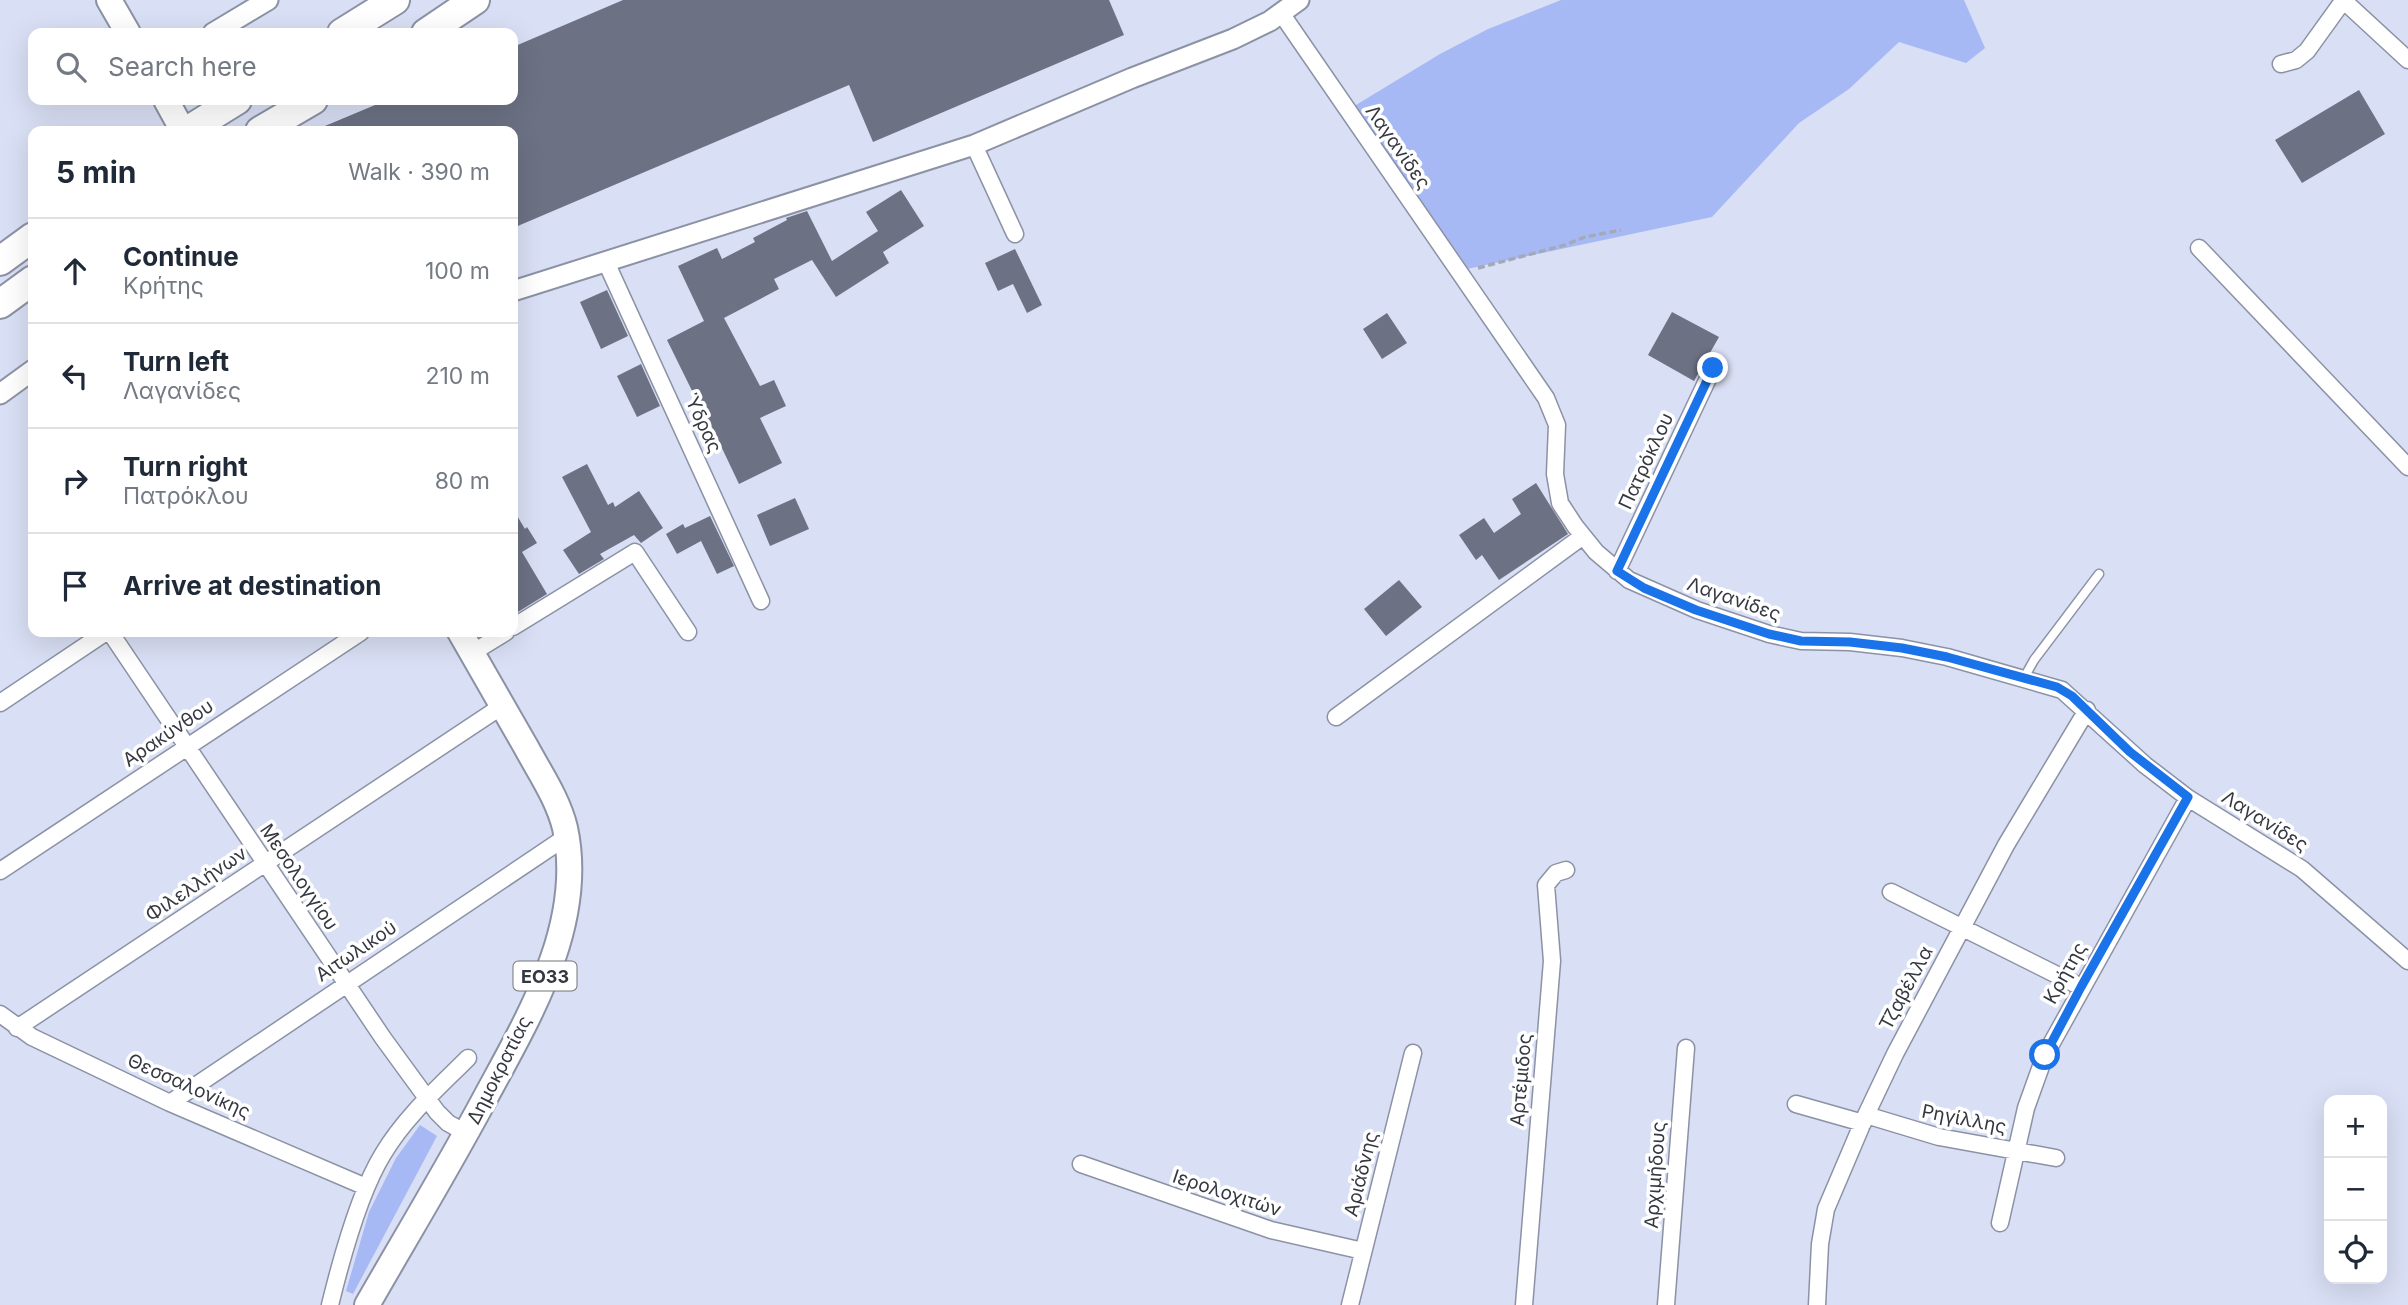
<!DOCTYPE html>
<html lang="en">
<head>
<meta charset="utf-8">
<style>
  body { margin:0; font-family:Inter,sans-serif; background:#f2f2f3; color:#1f2937 }
  .controls { position:absolute; right:21px; bottom:21px; display:grid; overflow:hidden; border-radius:14px; box-shadow:0 7px 28px #0002 }
  .controls button { width:63px; height:63px; display:grid; place-items:center; padding:0; border:0; border-bottom:2px solid #e0e1e3; background:#fff; color:#1f2937; font:35px sans-serif }
  .stop { position:absolute; width:21px; height:21px; margin:-16px; border:5px solid #1a73e8; border-radius:50%; background:#fff }
  .stop.end { background:#1a73e8; border-color:#fff; box-shadow:0 2px 7px #0008 }
  .list { margin:0; padding:0; list-style:none }
  h2 { display:flex; justify-content:space-between; align-items:center; height:91px; margin:0; padding:0 28px; font-size:30px }
  h2 small { font-size:23px; font-weight:400; color:#747a83 }
  .list li { display:grid; grid-template-columns:46px 1fr auto; gap:21px; align-items:center; box-sizing:border-box; height:105px; padding:0 28px; border-top:2px solid #e0e1e3 }
  .list b { display:block; font-size:26px; white-space:nowrap }
  .list p { margin:0; font-size:23px; white-space:nowrap; color:#747a83 }
  .list em { font-size:23px; font-style:normal; color:#747a83 }
  .icon { flex:none; width:38px; height:38px; fill:none; stroke:currentColor; stroke-width:2; stroke-linecap:round; stroke-linejoin:round }
  .map { position:relative; flex:none; width:2408px; height:1305px; overflow:hidden }
  .search { position:absolute; background:#fff; box-shadow:0 7px 28px #0002; left:28px; top:28px; width:490px; height:77px; display:flex; align-items:center; gap:18px; box-sizing:border-box; padding:0 24px; border-radius:14px; color:#747a83; font-size:26px }
  .panel { position:absolute; background:#fff; box-shadow:0 7px 28px #0002; left:28px; top:126px; width:490px; height:511px; border-radius:14px }
  .map>svg:first-child { display:block }
  .green { fill:#a7b9f5 }
  .building { fill:#6c7284 }
  .lines { fill:none; stroke-linecap:round; stroke-linejoin:round }
  .service-casing { stroke:#8c92a5; stroke-width:11 }
  .minor-casing { stroke:#8c92a5; stroke-width:19 }
  .tertiary-casing { stroke:#8c92a5; stroke-width:23 }
  .primary-casing { stroke:#8c92a5; stroke-width:28 }
  .motorway-casing { stroke:#8c92a5; stroke-width:32 }
  .path { stroke:#a4a9ba; stroke-width:3.5; stroke-dasharray:7 3.5; stroke-linecap:butt }
  .service { stroke:#fff; stroke-width:8 }
  .minor { stroke:#fff; stroke-width:16 }
  .tertiary { stroke:#fff; stroke-width:19 }
  .primary { stroke:#fff; stroke-width:24 }
  .motorway { stroke:#fff; stroke-width:28 }
  .route { stroke:#1a73e8; stroke-width:9 }
  .labels { text-anchor:middle; dominant-baseline:central; stroke-width:7; stroke-linejoin:round; paint-order:stroke }
  .shield { fill:#fff; stroke:#727479; stroke-width:2 }
  .shield-label { font-size:18px; font-weight:bold; fill:#353840 }
  .street-label { font-size:19px; fill:#353840; stroke:#fff }
</style>
</head>
<body>
<div class="map">
<svg width="2408" height="1305" viewBox="0 0 2408 1305">
  <rect width="100%" height="100%" fill="#d9dff4"/>
  <!-- green -->
  <path class="green" d="M1561,0H1964L1985,48L1966,63L1899,42L1849,89L1799,123L1712,217L1462,270L1351,108L1440,54L1488,29Z
    M420,1125L437,1136L353,1294L346,1291L369,1212L396,1158Z"/>
  <!-- building -->
  <path class="building" d="M623,0H1109L1124,35L873,142L849,85L513,228V131H313L387,100H513V47Z
    M2359,90L2385,134L2302,183L2275,140Z
    M901,190L924,226L883,252L889,263L836,297L812,260L774,279L779,289L724,318L760,386L774,380L786,406L760,418L782,463L739,484L701,404L699,405L667,340L704,321L678,266L717,248L722,259L755,242L753,238L787,220L786,218L807,211L832,261L878,231L866,212Z
    M1015,249L1042,305L1027,313L1013,284L998,291L985,263Z
    M607,290L628,336L601,349L580,302Z
    M1672,312L1719,337L1694,381L1648,355Z
    M1387,313L1407,343L1382,359L1363,329Z
    M641,364L660,406L637,417L617,376Z
    M587,464L608,505L613,502L615,507L639,491L663,528L641,543L634,535L600,554L604,559L579,574L563,550L591,532L562,477Z
    M1536,483L1568,534L1499,580L1482,555L1476,560L1459,535L1484,518L1494,533L1521,514L1512,499Z
    M795,498L809,529L770,546L757,515Z
    M513,509L525,529L527,527L537,543L522,552L547,594L513,615Z
    M710,516L734,566L717,574L701,541L677,554L666,534L683,524L685,528Z
    M1399,580L1422,607L1386,636L1364,609Z"/>
  <g class="lines">
    <!-- service casing -->
    <g class="service-casing">
      <path id="service" d="M2024,678L2034,660L2099,574"/>
    </g>
    <!-- minor casing -->
    <g class="minor-casing">
      <path id="minor" d="M2343,0L2408,60
        M1281,13L1546,398L1557,425L1555,474L1560,503L1575,526L1596,552L1629,580L1697,610L1769,634L1801,641L1850,642L1902,648L1947,657L2062,690L2145,765L2188,798L2302,869L2408,961
        M2281,64L2296,60L2307,51L2343,1
        M974,145L1015,234
        M2199,248L2408,467
        M606,262L761,601
        M1617,571L1713,368
        M513,627L635,552L688,632
        M110,632L383,1038L437,1112L448,1123L466,1133
        M472,653L506,632
        M0,703L106,632
        M1336,717L1583,536
        M0,871L361,632
        M1891,892L2081,987
        M0,1014L32,1037L170,1103L366,1187
        M17,1028L502,706
        M170,1103L566,837
        M1796,1104L1863,1123
        M1866,1115L1939,1137L2056,1158
        M1081,1164L1271,1230L1363,1251
        M2000,1223L2026,1108L2045,1055L2188,798
        M330,1305C341,1260 359,1193 383,1154C405,1117 438,1088 468,1058
        M1350,1305L1413,1053
        M1524,1305L1552,961L1546,885L1556,873L1566,870
        M1666,1305L1686,1048
        M1817,1305L1820,1244L1826,1209L1866,1115L1895,1054L2006,845L2087,710"/>
    </g>
    <!-- tertiary casing -->
    <g class="tertiary-casing">
      <path id="tertiary" d="M213,33L268,0
        M513,291L974,145L1132,78L1233,39L1270,21L1299,0
        M0,394L33,370"/>
    </g>
    <!-- primary casing -->
    <g class="primary-casing">
      <path id="primary" d="M109,0L128,33
        M166,100L183,131
        M367,1305C406,1237 446,1171 483,1102C527,1020 586,925 565,828C558,799 540,773 526,747C504,709 482,670 460,632"/>
    </g>
    <!-- motorway casing -->
    <g class="motorway-casing">
      <path id="motorway" d="M342,33L395,0
        M426,33L475,0
        M187,131L237,100
        M260,131L313,100
        M0,261L33,237
        M0,304L33,280"/>
    </g>
    <!-- path -->
    <path class="path" d="M1478,268L1565,245L1585,237L1621,230"/>
    <!-- service -->
    <use href="#service" class="service"/>
    <!-- minor -->
    <use href="#minor" class="minor"/>
    <!-- tertiary -->
    <use href="#tertiary" class="tertiary"/>
    <!-- primary -->
    <use href="#primary" class="primary"/>
    <!-- motorway -->
    <use href="#motorway" class="motorway"/>
  </g>
  <g class="lines">
    <!-- route -->
    <path class="route" d="M1713,368L1617,571L1644,588L1696,610L1769,634L1801,641L1850,642L1902,648L1947,657L2057,687L2072,696L2130,752L2188,797L2081,987L2045,1055"/>
  </g>
  <g class="labels">
    <!-- shield labels -->
    <rect class="shield" x="513.5" y="961.5" width="63" height="29" rx="5"/>
    <g class="shield-label">
      <text x="545" y="976">ΕΟ33</text>
    </g>
    <!-- street labels -->
    <g class="street-label">
      <text transform="translate(1398 147) rotate(55)">Λαγανίδες</text>
      <text transform="translate(703 423) rotate(65)">Ύδρας</text>
      <text transform="translate(1646 461) rotate(-65)">Πατρόκλου</text>
      <text transform="translate(1734 599) rotate(19)">Λαγανίδες</text>
      <text transform="translate(168 733) rotate(-34)">Αρακύνθου</text>
      <text transform="translate(2265 821) rotate(32)">Λαγανίδες</text>
      <text transform="translate(299 877) rotate(56)">Μεσολογγίου</text>
      <text transform="translate(196 884) rotate(-34)">Φιλελλήνων</text>
      <text transform="translate(356 951) rotate(-34)">Αιτωλικού</text>
      <text transform="translate(2065 973) rotate(-61)">Κρήτης</text>
      <text transform="translate(1906 988) rotate(-62)">Τζαβέλλα</text>
      <text transform="translate(499 1070) rotate(-63)">Δημοκρατίας</text>
      <text transform="translate(1521 1080) rotate(-85)">Αρτέμιδος</text>
      <text transform="translate(189 1086) rotate(24)">Θεσσαλονίκης</text>
      <text transform="translate(1964 1119) rotate(11)">Ρηγίλλης</text>
      <text transform="translate(1361 1174) rotate(-76)">Αριάδνης</text>
      <text transform="translate(1655 1175) rotate(-86)">Αρχιμήδους</text>
      <text transform="translate(1227 1193) rotate(18)">Ιερολοχιτών</text>
    </g>
  </g>
</svg>
<div class="controls">
<button>+</button>
<button>−</button>
<button><svg class="icon" aria-label="locate" viewBox="0 0 24 24"><circle cx="12" cy="12" r="6"/><path d="M12 2v4M12 18v4M2 12h4M18 12h4"/></svg></button>
</div>
<div class="stop" style="left:2045px;top:1055px"></div>
<div class="stop end" style="left:1713px;top:368px"></div>
<div class="search"><svg class="icon" aria-label="search" viewBox="0 0 24 24"><circle cx="10" cy="10" r="6"/><path d="M15 15l6 6"/></svg>Search here</div>
<section class="panel">
<h2>5 min<small>Walk · 390 m</small></h2>
<ul class="list">
<li><svg class="icon" aria-label="ahead" viewBox="0 0 24 24"><path d="M12 20V5M6 11l6-6 6 6"/></svg><div><b>Continue</b><p>Κρήτης</p></div><em>100 m</em></li>
<li><svg class="icon" aria-label="left" viewBox="0 0 24 24"><path d="M17 20v-9H6M10 6l-5 5 5 5"/></svg><div><b>Turn left</b><p>Λαγανίδες</p></div><em>210 m</em></li>
<li><svg class="icon" aria-label="right" viewBox="0 0 24 24"><path d="M7 20v-9h11M14 6l5 5-5 5"/></svg><div><b>Turn right</b><p>Πατρόκλου</p></div><em>80 m</em></li>
<li><svg class="icon" aria-label="arrive" viewBox="0 0 24 24"><path d="M6 21V4h12l-3 4 3 4H6"/></svg><div><b>Arrive at destination</b></div></li>
</ul>
</section>
</div>
</body>
</html>
